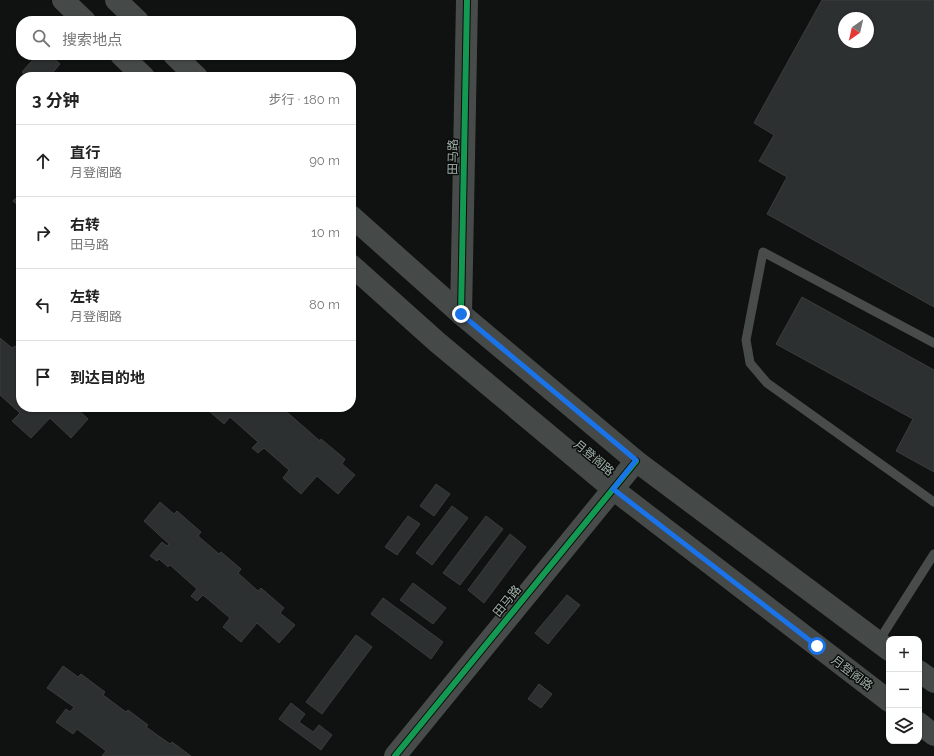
<!DOCTYPE html>
<html lang="zh">
<head>
<meta charset="utf-8">
<style>
  body { margin:0; font-family:Raleway,"Noto Sans SC",sans-serif; background:#f2f2f2; color:#222 }
  .controls { position:absolute; right:12px; bottom:12px; display:grid; overflow:hidden; border-radius:8px; box-shadow:0 1px 3px #0004 }
  .controls button { width:36px; height:36px; display:grid; place-items:center; padding:0; border:0; border-bottom:1px solid #e0e0e0; background:#fff; color:#222; font:20px sans-serif }
  .compass { position:absolute; left:838px; top:12px; width:36px; height:36px; border-radius:50%; background:#fff; box-shadow:0 1px 3px #0004; rotate:214deg }
  .stop { position:absolute; width:12px; height:12px; margin:-9px; border:3px solid #1a73e8; border-radius:50%; background:#fff }
  .stop.end { background:#1a73e8; border-color:#fff; box-shadow:0 1px 4px #0008 }
  .list { margin:0; padding:0; list-style:none }
  h2 { display:flex; justify-content:space-between; align-items:center; height:52px; margin:0; padding:0 16px; font-size:17px }
  h2 small { font-size:13px; font-weight:400; color:#767676 }
  .list li { display:grid; grid-template-columns:26px 1fr auto; gap:12px; align-items:center; box-sizing:border-box; height:72px; padding:0 16px; border-top:1px solid #e0e0e0 }
  .list b { display:block; font-size:15px; white-space:nowrap }
  .list p { margin:0; font-size:13px; white-space:nowrap; color:#767676 }
  .list em { font-size:13px; font-style:normal; color:#767676 }
  .icon { flex:none; width:22px; height:22px; fill:none; stroke:currentColor; stroke-width:2; stroke-linecap:round; stroke-linejoin:round }
  .map { position:relative; flex:none; width:934px; height:756px; overflow:hidden }
  .search { position:absolute; background:#fff; box-shadow:0 1px 3px #0004; left:16px; top:16px; width:340px; height:44px; display:flex; align-items:center; gap:10px; box-sizing:border-box; padding:0 14px; border-radius:16px; color:#767676; font-size:15px }
  .panel { position:absolute; background:#fff; box-shadow:0 1px 3px #0004; left:16px; top:72px; width:340px; height:340px; border-radius:16px }
  .map>svg:first-child { display:block }
  .building { fill:#2d3030; stroke:#393d3b; fill-rule:evenodd }
  .lines { fill:none; stroke-linecap:round; stroke-linejoin:round }
  .service { stroke:#474c4a; stroke-width:9 }
  .tertiary { stroke:#474c4a; stroke-width:22 }
  .secondary { stroke:#454947; stroke-width:22 }
  .cycleway-casing { stroke:#0b0c0c; stroke-width:8 }
  .cycleway { stroke:#139951; stroke-width:6 }
  .route { stroke:#1a73e8; stroke-width:5 }
  .labels { text-anchor:middle; dominant-baseline:central; stroke-width:3; stroke-linejoin:round; paint-order:stroke }
  .street-label { font-size:12px; fill:#a1b2a9; stroke:#0b0c0c }
</style>
</head>
<body>
<div class="map">
<svg width="934" height="756" viewBox="0 0 934 756">
  <rect width="100%" height="100%" fill="#101111"/>
  <!-- building -->
  <path class="building" d="M822,0H934V307L767,214L787,177L759,161L774,135L754,123ZM844,18H868V42H844Z
    M37,55H50L60,64L49,77H27L22,72Z
    M21,193V208L13,201Z
    M802,297L934,370V472L896,451L913,419L776,344Z
    M0,338L12,348L15,346L21,352V407H75L88,419L71,438L50,418L31,438L12,421L20,413L0,395Z
    M213,407H281L320,441L321,439L345,459L342,464L355,475L338,494L317,476L301,494L283,478L289,470L264,448L258,453L252,448L258,442L230,417L224,424L209,411Z
    M436,484L450,494L434,516L420,506Z
    M160,502L174,514L177,511L201,532L198,536L219,554L221,552L241,569L238,573L258,591L261,588L284,608L280,613L295,625L279,643L257,623L241,642L223,627L230,618L203,595L197,601L191,596L197,589L170,565L168,567L159,559L157,561L150,556L162,542L167,546L169,544L144,521Z
    M452,506L468,518L432,565L416,553Z
    M408,516L420,524L397,555L385,547Z
    M486,516L503,529L460,585L443,573Z
    M510,534L526,547L484,603L468,590Z
    M413,583L446,608L433,624L400,600Z
    M567,595L580,605L548,644L535,633Z
    M383,598L443,642L431,659L371,614Z
    M356,635L372,647L322,714L306,702Z
    M63,666L78,677L81,674L105,692L103,695L126,712L128,710L148,725L146,727L170,744L172,742L191,756H102L106,751L77,729L73,734L56,722L66,709L70,712L74,707L47,688Z
    M539,684L552,694L541,708L528,699Z
    M291,703L305,714L299,722L313,732L319,725L332,735L321,750L279,719Z"/>
  <g class="lines">
    <!-- service -->
    <path class="service" d="M934,343L763,252L746,340L750,363L767,383L934,502
      M878,642L934,554"/>
    <!-- tertiary -->
    <path class="tertiary" d="M461,314L467,0
      M395,756L636,461"/>
    <!-- secondary -->
    <path class="secondary" d="M63,0L85,21
      M116,0L138,21
      M121,55L144,77
      M174,55L197,77
      M351,216L461,314L636,461L889,650
      M351,265L437,342L613,489L889,701
      M919,671L934,682
      M919,723L934,735"/>
    <!-- cycleway casing -->
    <g class="cycleway-casing">
      <path id="cycleway" d="M461,314L467,0
        M395,756L636,461"/>
    </g>
    <!-- cycleway -->
    <use href="#cycleway" class="cycleway"/>
  </g>
  <g class="lines">
    <!-- route -->
    <path class="route" d="M461,314L636,460L613,489L817,646"/>
  </g>
  <g class="labels">
    <!-- street labels -->
    <g class="street-label">
      <text transform="translate(453 157) rotate(-89)">田马路</text>
      <text transform="translate(594 458) rotate(40)">月登阁路</text>
      <text transform="translate(507 601) rotate(-51)">田马路</text>
      <text transform="translate(852 673) rotate(37)">月登阁路</text>
    </g>
  </g>
</svg>
<div class="controls">
<button>+</button>
<button>−</button>
<button><svg class="icon" aria-label="layers" viewBox="0 0 24 24"><path d="M12 4l9 5-9 5-9-5zM3 14l9 5 9-5"/></svg></button>
</div>
<svg class="compass" viewBox="-18 -18 36 36"><path d="M0-13l5 13h-10z" fill="#e53935"/><path d="M0 13l5-13h-10z" fill="#767676"/></svg>
<div class="stop" style="left:817px;top:646px"></div>
<div class="stop end" style="left:461px;top:314px"></div>
<div class="search"><svg class="icon" aria-label="search" viewBox="0 0 24 24"><circle cx="10" cy="10" r="6"/><path d="M15 15l6 6"/></svg>搜索地点</div>
<section class="panel">
<h2>3 分钟<small>步行 · 180 m</small></h2>
<ul class="list">
<li><svg class="icon" aria-label="ahead" viewBox="0 0 24 24"><path d="M12 20V5M6 11l6-6 6 6"/></svg><div><b>直行</b><p>月登阁路</p></div><em>90 m</em></li>
<li><svg class="icon" aria-label="right" viewBox="0 0 24 24"><path d="M7 20v-9h11M14 6l5 5-5 5"/></svg><div><b>右转</b><p>田马路</p></div><em>10 m</em></li>
<li><svg class="icon" aria-label="left" viewBox="0 0 24 24"><path d="M17 20v-9H6M10 6l-5 5 5 5"/></svg><div><b>左转</b><p>月登阁路</p></div><em>80 m</em></li>
<li><svg class="icon" aria-label="arrive" viewBox="0 0 24 24"><path d="M6 21V4h12l-3 4 3 4H6"/></svg><div><b>到达目的地</b></div></li>
</ul>
</section>
</div>
</body>
</html>
